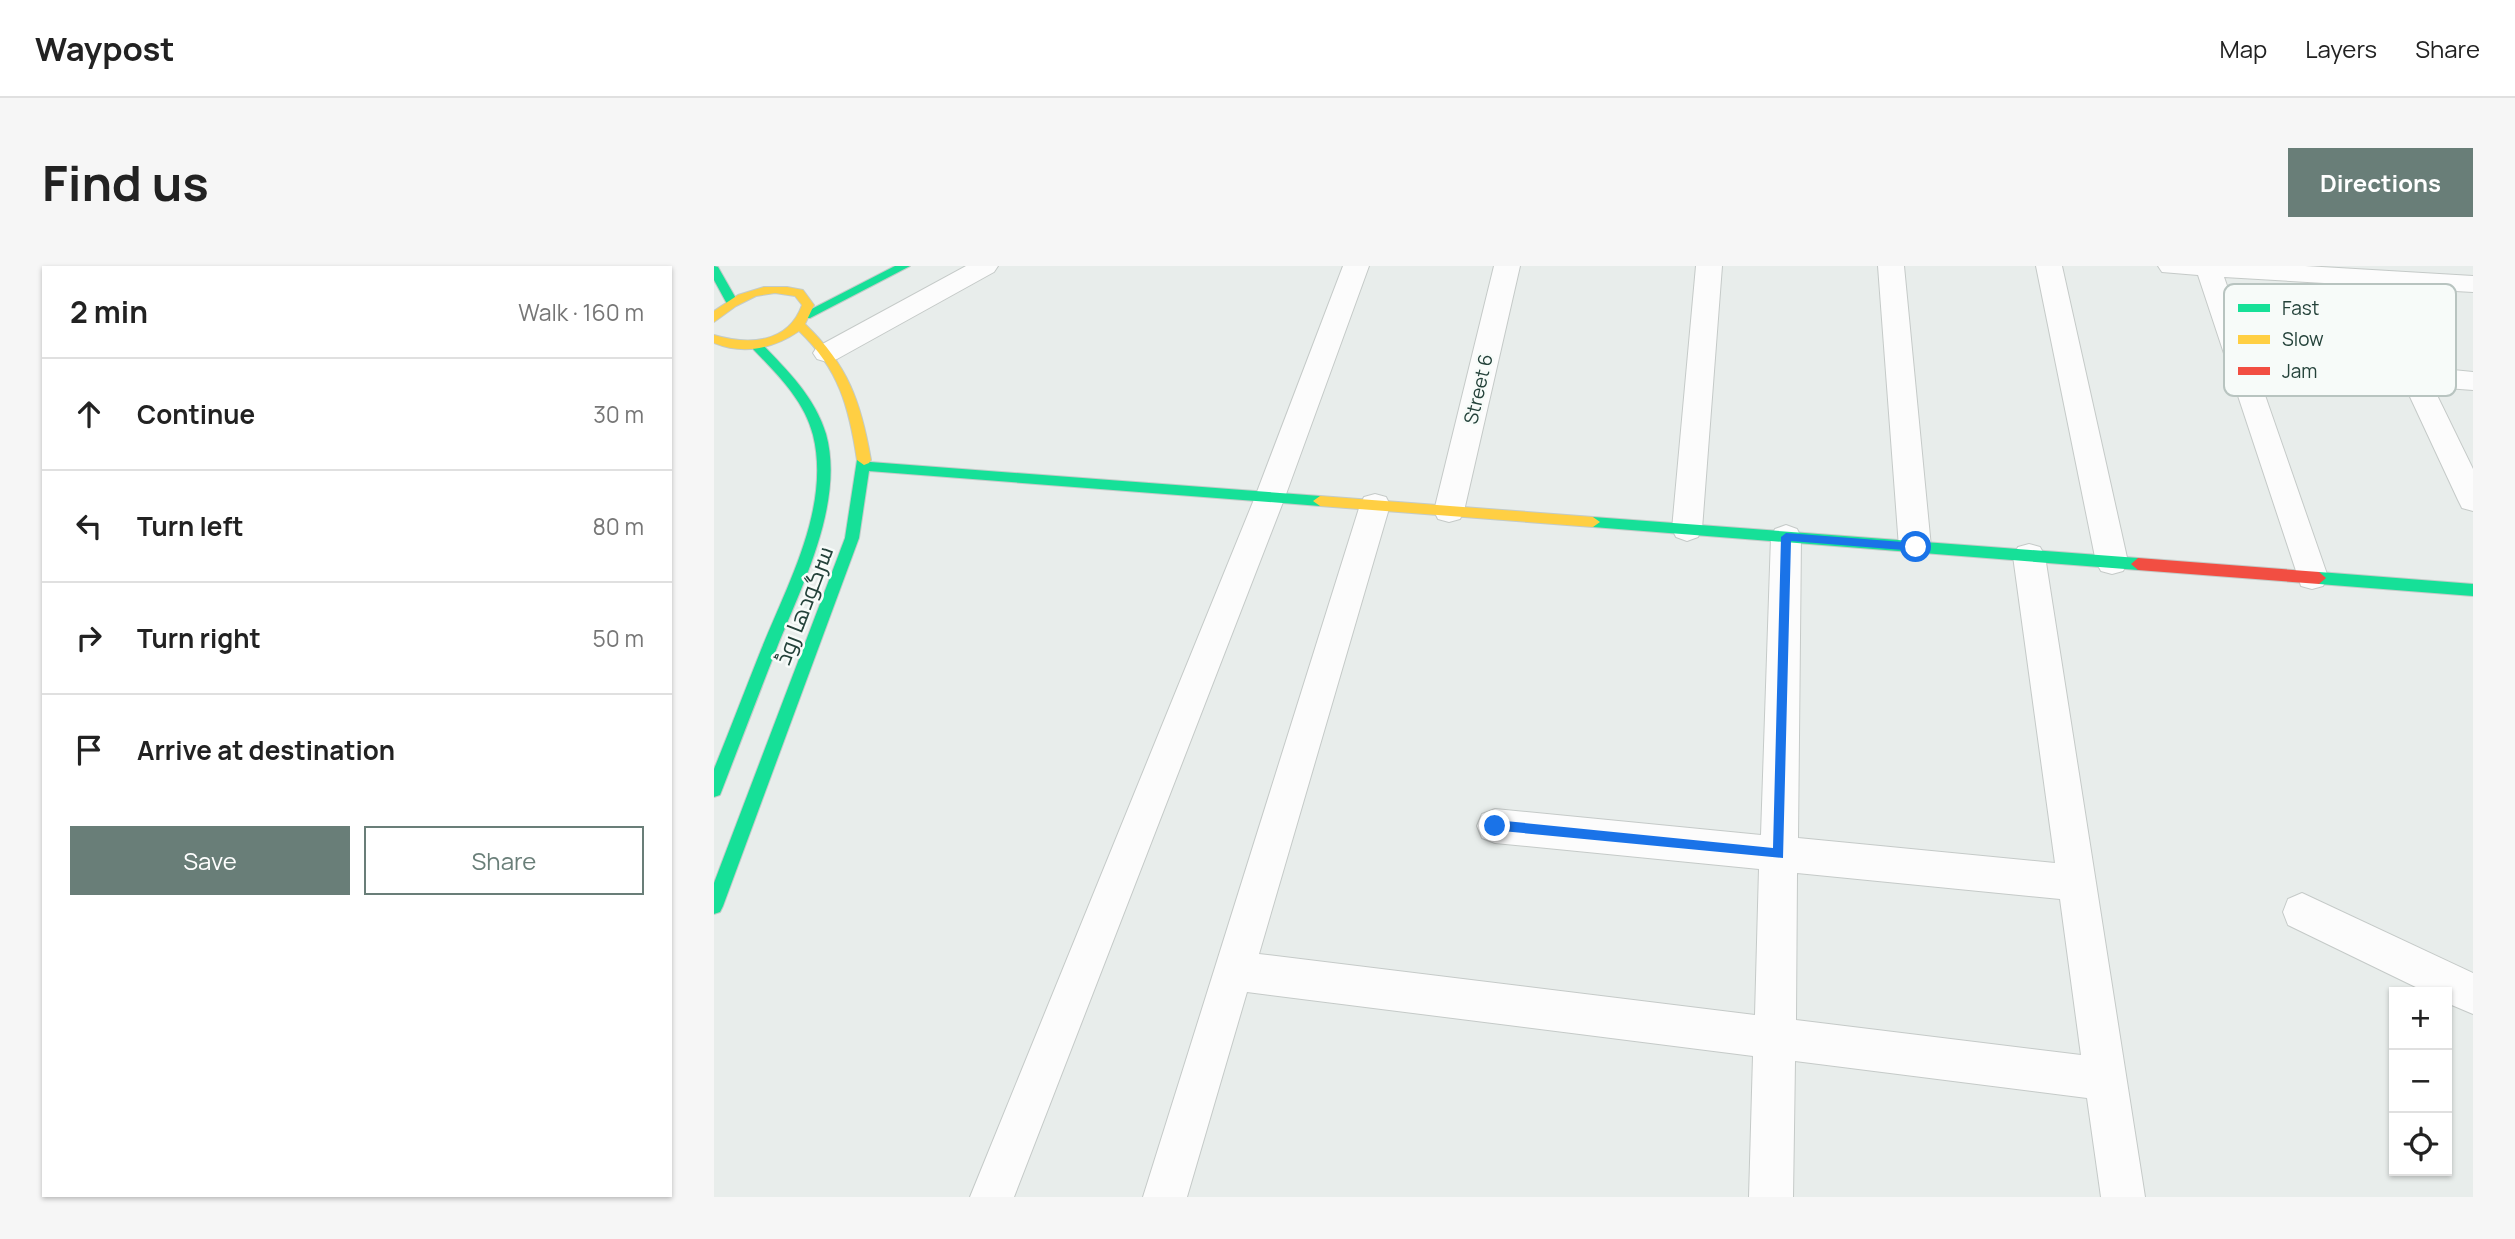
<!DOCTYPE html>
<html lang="en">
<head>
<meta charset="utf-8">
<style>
  body { margin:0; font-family:Manrope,Cairo,sans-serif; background:#f6f6f6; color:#222 }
  .controls { position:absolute; right:21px; bottom:21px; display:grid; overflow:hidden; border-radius:0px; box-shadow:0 2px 5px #0004 }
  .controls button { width:63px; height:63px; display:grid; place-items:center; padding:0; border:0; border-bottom:2px solid #e0e0e0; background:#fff; color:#222; font:35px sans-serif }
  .stop { position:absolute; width:21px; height:21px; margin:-16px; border:5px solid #1a73e8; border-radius:50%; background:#fff }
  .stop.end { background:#1a73e8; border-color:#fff; box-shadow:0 2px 7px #0008 }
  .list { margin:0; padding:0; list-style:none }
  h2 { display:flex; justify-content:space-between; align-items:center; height:91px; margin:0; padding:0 28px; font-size:30px }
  h2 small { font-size:23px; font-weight:400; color:#767676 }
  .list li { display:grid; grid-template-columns:46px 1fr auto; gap:21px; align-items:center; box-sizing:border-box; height:112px; padding:0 28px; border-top:2px solid #e0e0e0 }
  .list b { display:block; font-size:26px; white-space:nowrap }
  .list em { font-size:23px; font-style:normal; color:#767676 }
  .actions { display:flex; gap:14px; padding:21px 28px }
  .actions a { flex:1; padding:16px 0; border:2px solid #697e78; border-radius:0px; text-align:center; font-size:24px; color:#697e78 }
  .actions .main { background:#697e78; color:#fff }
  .icon { flex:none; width:38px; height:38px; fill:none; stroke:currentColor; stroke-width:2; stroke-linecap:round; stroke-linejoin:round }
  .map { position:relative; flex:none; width:1759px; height:931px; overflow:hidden; border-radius:0px }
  header { display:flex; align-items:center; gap:42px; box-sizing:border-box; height:98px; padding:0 35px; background:#fff; border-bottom:2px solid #e0e0e0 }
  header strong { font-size:33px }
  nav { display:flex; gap:38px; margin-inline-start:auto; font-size:24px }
  .intro { display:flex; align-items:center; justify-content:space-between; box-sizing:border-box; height:168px; padding:0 42px }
  h1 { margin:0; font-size:49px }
  .button { padding:18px 32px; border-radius:0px; background:#697e78; color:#fff; font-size:24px; font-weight:700 }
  main { display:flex; gap:42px; padding:0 42px }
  aside { flex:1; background:#fff; border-radius:0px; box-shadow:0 2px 5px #0004 }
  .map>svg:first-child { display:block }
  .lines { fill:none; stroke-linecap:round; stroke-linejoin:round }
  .street-casing { stroke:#c5cac8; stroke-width:2 }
  .fast-casing { stroke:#c3cbc8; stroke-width:2 }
  .slow-casing { stroke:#c3cbc8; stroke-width:2 }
  .jam-casing { stroke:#c3cbc8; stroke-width:2 }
  .street { fill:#fcfcfc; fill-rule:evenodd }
  .fast { fill:#16e098; fill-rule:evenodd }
  .slow { fill:#ffcf43; fill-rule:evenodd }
  .jam { fill:#f24e42; fill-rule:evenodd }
  .route { fill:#1a73e8 }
  .labels { text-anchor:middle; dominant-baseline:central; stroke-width:5; stroke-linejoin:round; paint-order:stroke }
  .far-street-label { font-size:19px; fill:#24423a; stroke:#f7fbf9 }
  .street-label { font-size:23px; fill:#24423a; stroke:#f7fbf9 }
  .key { fill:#f7fbf9; stroke:#b8c4c0; stroke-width:2 }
  .key-label { font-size:19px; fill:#24423a }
</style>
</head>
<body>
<header>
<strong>Waypost</strong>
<nav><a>Map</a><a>Layers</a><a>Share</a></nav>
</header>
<div class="intro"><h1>Find us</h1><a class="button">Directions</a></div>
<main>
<aside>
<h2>2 min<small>Walk · 160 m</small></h2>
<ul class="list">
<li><svg class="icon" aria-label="ahead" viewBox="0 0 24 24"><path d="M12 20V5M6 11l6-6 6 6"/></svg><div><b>Continue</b></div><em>30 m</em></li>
<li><svg class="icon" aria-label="left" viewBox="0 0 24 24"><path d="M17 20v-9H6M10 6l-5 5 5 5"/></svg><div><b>Turn left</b></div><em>80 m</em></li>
<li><svg class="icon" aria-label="right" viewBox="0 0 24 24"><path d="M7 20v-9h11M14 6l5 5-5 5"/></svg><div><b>Turn right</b></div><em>50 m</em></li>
<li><svg class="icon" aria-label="arrive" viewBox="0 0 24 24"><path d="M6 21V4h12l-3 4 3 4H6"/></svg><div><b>Arrive at destination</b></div></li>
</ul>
<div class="actions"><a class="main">Save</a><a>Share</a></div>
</aside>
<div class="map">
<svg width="1759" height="931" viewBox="0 0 1759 931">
  <rect width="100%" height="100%" fill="#e8edeb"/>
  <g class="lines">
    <!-- street casing -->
    <g class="street-casing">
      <path id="street" d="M252,0H284L280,6L123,93L113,96L103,93L99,87L103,81Z
        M629,0H655L571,231L300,931H256L541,231Z
        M780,0H806L750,245L746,253L735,256L724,253L720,245Z
        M982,0H1008L988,263L984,271L973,275L962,271L958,263Z
        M1164,0H1190L1217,281L1212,289L1201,293L1190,289L1185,281Z
        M1322,0H1348L1414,296L1409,305L1398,308L1387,305L1382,296Z
        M1444,0H1591L1759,10V26L1670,21L1709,101L1759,106V124L1719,121L1759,203V245L1748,242L1744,234L1644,19L1510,11L1614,311L1609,320L1598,323L1587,320L1484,9L1448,6Z
        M661,228L672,231L676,239L545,688L1041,749L1045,603L781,577L768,572L763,560L768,548L781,543L1047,569L1057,271L1061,263L1072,259L1083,263L1087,271L1084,572L1341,597L1299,290L1304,281L1315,278L1326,281L1331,290L1431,931H1387L1373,832L1081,795L1079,931H1035L1039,790L533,726L473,931H429L646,239L650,231ZM1083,607L1346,633L1367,789L1082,754Z
        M1588,627L1759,707V748L1733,737V726H1712L1574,659L1569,646L1574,633Z"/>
    </g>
    <!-- fast casing -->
    <g class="fast-casing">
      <path id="fast" d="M0,0L4,1L24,36L22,39H14L12,36L0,14Z
        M181,0H196L96,52H88L86,49Z
        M43,76L47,77C73,104 101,131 112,168C131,237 87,321 62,384C44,430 26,477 8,524L6,529L0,531V503C16,464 31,424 47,384C73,319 117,241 99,169C90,134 63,108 39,83V77Z
        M150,189L155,191L156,196L606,230L613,235L606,240L155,205L145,272L9,640L6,646L0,648V617L131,272L143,194Z
        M879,251L1424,292L1431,298L1424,304L879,261L872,256Z
        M1605,306L1759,318V330L1605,318L1598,312Z"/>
    </g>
    <!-- slow casing -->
    <g class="slow-casing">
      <path id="slow" d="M50,21H73L89,24L100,39L91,58C134,99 147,136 157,194L155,197L150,199L143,194C135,141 125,103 85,65C59,83 29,89 0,77V69C34,79 74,78 88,39L81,30L61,27L42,30L22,40L0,56V45L24,29Z
        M606,230L879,251L886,256L879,261L606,240L599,235Z"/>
    </g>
    <!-- jam casing -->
    <g class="jam-casing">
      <path id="jam" d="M1424,292L1605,306L1612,312L1605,318L1424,304L1417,298Z"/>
    </g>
    <!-- street -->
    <use href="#street" class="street"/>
    <!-- fast -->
    <use href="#fast" class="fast"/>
    <!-- slow -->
    <use href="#slow" class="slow"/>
    <!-- jam -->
    <use href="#jam" class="jam"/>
  </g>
  <!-- route -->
  <path class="route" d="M1072,267L1202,277L1207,281L1202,285L1077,275L1069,592L777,564L775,560L781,554L1059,582L1067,271Z"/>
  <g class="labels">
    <!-- far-street labels -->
    <g class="far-street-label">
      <text transform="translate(764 123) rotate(-77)">Street 6</text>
    </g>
    <!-- street labels -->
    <g class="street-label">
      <text transform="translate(89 339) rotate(-69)">سرگودھا روڈ</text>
    </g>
  </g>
  <!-- legend -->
  <rect x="1510" y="18" width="232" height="112" rx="10" class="key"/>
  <rect x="1524" y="38" width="32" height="8" fill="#16e098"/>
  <rect x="1524" y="69" width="32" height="9" fill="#ffcf43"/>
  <rect x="1524" y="101" width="32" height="8" fill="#f24e42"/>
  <g class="key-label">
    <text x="1568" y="49">Fast</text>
    <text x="1568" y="80">Slow</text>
    <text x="1568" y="112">Jam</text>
  </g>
</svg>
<div class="controls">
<button>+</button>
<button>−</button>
<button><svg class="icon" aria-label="locate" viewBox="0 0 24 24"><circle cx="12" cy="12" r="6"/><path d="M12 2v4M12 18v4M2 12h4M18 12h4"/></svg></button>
</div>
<div class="stop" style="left:1202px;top:281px"></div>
<div class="stop end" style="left:781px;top:560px"></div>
</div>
</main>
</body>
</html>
